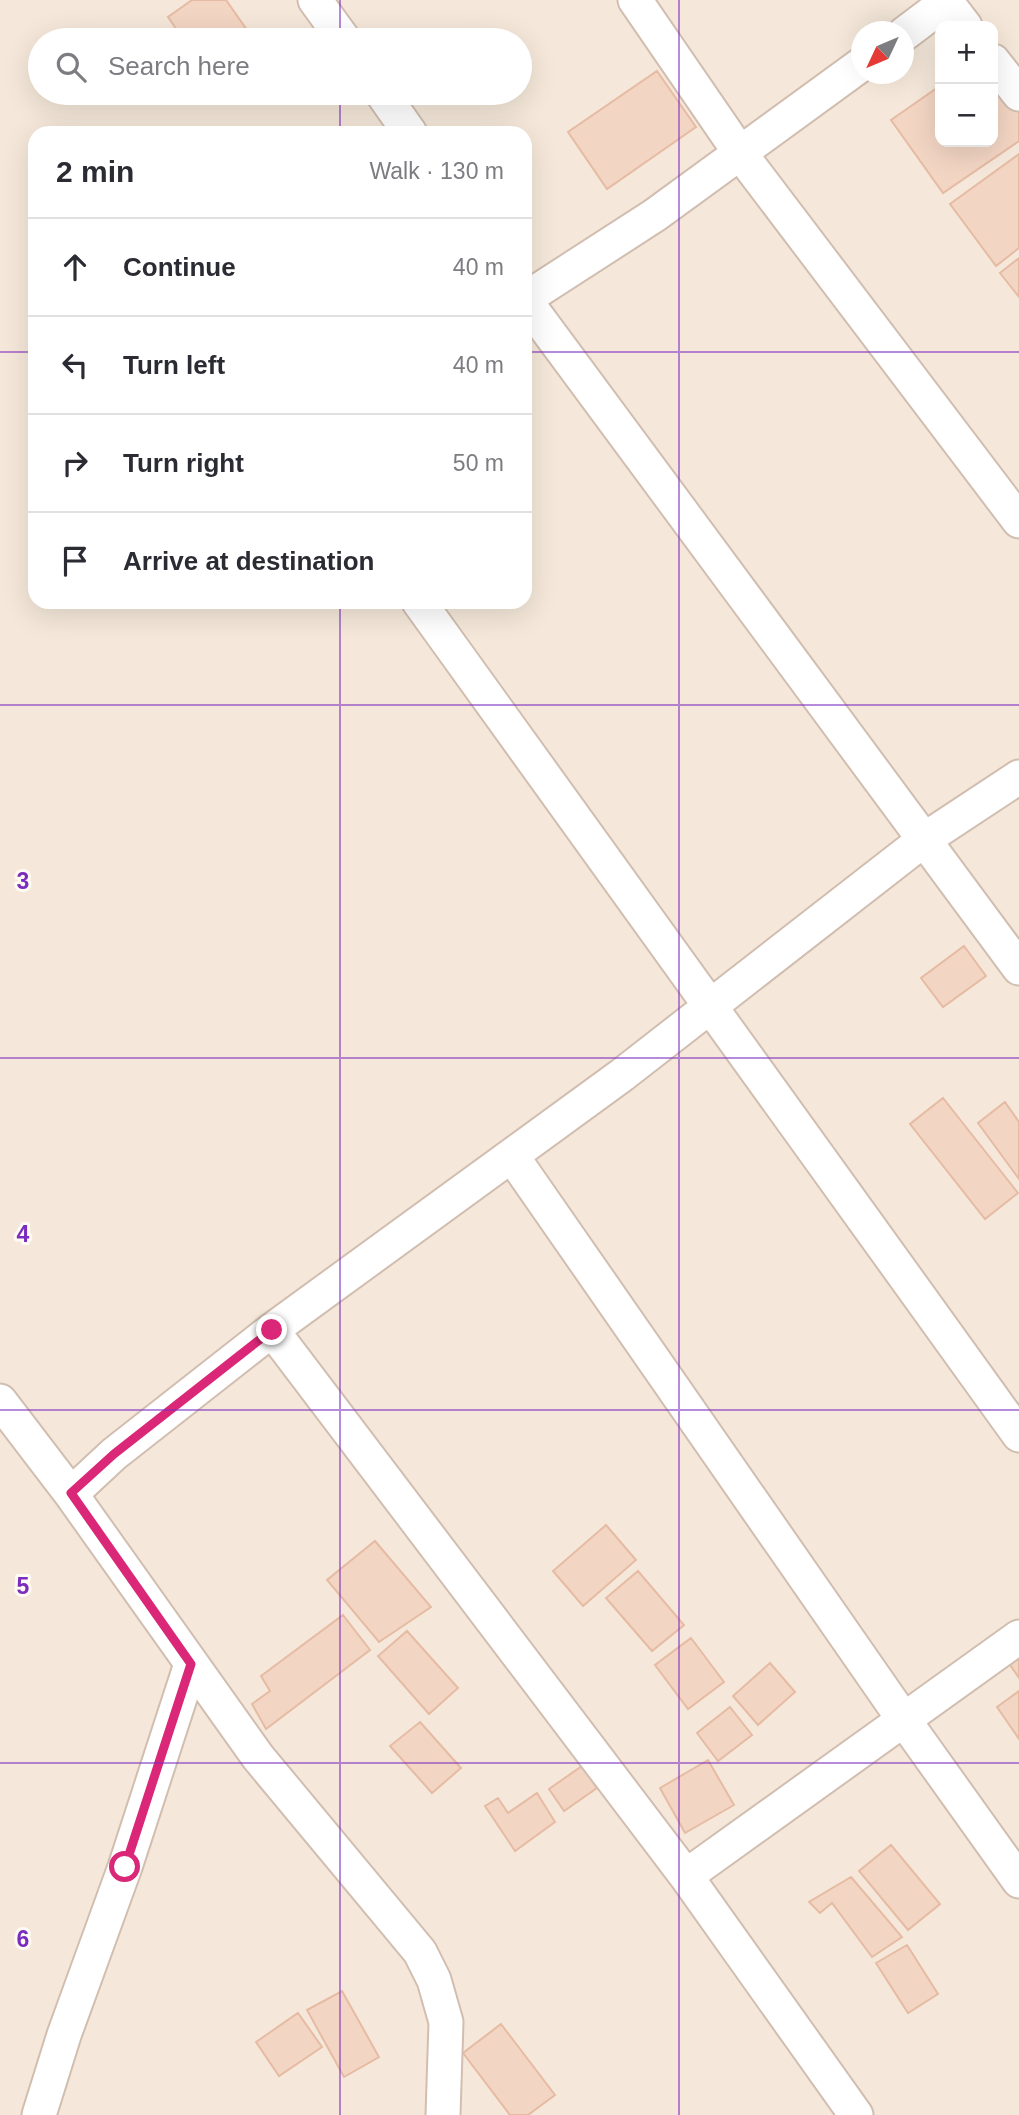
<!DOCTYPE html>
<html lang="en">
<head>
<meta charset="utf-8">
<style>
  body { margin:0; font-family:Arial,sans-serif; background:#f2f2f3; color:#2b2b33 }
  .controls { position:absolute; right:21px; top:21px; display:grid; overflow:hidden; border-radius:14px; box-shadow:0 7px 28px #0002 }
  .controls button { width:63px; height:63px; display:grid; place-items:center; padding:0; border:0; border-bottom:2px solid #e1e1e2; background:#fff; color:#2b2b33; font:35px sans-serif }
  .compass { position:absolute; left:851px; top:21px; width:63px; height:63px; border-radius:50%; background:#fff; box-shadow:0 7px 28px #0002; rotate:226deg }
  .stop { position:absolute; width:21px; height:21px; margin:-16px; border:5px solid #db2777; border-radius:50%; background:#fff }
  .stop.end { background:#db2777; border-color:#fff; box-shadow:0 2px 7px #0008 }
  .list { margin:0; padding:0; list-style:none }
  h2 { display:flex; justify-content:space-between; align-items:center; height:91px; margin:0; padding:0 28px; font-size:30px }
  h2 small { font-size:23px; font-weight:400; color:#7c7c81 }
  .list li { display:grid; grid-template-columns:46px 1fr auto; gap:21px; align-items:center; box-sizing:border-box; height:98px; padding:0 28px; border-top:2px solid #e1e1e2 }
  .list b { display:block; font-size:26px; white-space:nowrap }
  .list em { font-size:23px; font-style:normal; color:#7c7c81 }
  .icon { flex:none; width:38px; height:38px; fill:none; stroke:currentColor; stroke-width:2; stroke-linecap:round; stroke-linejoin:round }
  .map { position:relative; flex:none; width:1019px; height:2115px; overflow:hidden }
  .search { position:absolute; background:#fff; box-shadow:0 7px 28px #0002; left:28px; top:28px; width:504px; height:77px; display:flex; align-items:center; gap:18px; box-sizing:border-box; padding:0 24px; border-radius:38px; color:#7c7c81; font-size:26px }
  .panel { position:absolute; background:#fff; box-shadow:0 7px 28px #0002; left:28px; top:126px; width:504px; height:483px; border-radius:21px }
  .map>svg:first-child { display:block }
  .residential { fill:#f5e8da; fill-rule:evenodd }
  .building { fill:#f3d5c3; stroke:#e6bba3; stroke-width:2 }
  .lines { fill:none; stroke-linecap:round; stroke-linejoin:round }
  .street-casing { stroke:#d1beb0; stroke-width:37 }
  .street { stroke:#fff; stroke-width:33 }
  .route { stroke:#db2777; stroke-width:9 }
  .grid { fill:none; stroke:#7b2cbf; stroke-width:2; stroke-opacity:0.55 }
  .grid-label { font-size:23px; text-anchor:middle; font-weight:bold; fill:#7b2cbf; stroke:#fffaf3; stroke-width:6; stroke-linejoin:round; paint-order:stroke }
</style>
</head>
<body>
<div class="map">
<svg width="1019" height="2115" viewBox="0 0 1019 2115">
  <rect width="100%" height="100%" fill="#fdf6ec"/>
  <!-- residential -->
  <path class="residential" d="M0,0H1019V2115H0ZM940,26H993V142H940ZM862,32H904V74H862ZM40,40H520V93H40ZM35,133H525V602H35Z"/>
  <!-- building -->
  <path class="building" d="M192,0H226L254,40H184L168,17Z
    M657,71L696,127L607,189L568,132Z
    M993,73L1019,111V141L943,193L891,120L940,86V142H993Z
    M1019,154V248L996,266L950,204Z
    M1019,258V297L1000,273Z
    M964,946L986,976L943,1007L921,978Z
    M943,1098L1018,1193L985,1219L910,1124Z
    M1005,1102L1019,1122V1179L978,1123Z
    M606,1525L636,1560L583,1606L553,1571Z
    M375,1541L431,1607L379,1642L327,1580Z
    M638,1571L684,1625L652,1651L606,1598Z
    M343,1615L370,1650L266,1729L252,1704L270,1691L261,1676Z
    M407,1631L458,1688L429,1714L378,1656Z
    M691,1638L724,1682L688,1709L655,1665Z
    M1019,1652V1678L1006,1659Z
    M770,1663L795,1692L758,1725L733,1696Z
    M1019,1691V1739L997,1707Z
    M730,1707L752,1735L718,1761L697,1733Z
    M420,1722L461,1768L432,1793L390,1746Z
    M708,1760L734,1805L685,1833L660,1788Z
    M582,1766L597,1788L564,1811L549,1789Z
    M537,1793L555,1822L515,1851L485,1806L498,1798L508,1813Z
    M891,1845L940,1904L908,1930L859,1871Z
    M851,1877L902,1937L872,1957L832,1903L820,1913L809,1902Z
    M907,1945L938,1994L908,2013L876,1963Z
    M342,1991L379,2057L344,2077L307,2010Z
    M298,2013L322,2047L279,2076L256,2042Z
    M501,2024L555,2095L528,2115H510L463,2053Z"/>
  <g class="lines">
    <!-- street casing -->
    <g class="street-casing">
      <path id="street" d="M315,0L344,40
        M635,0L740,153L1019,521
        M945,0L965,26
        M904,34L949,0
        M993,61L1019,94
        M382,93L410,133
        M525,299L655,215L862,64
        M525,300L1019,968
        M419,602L1019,1435
        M512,1156L904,1720L1019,1881
        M272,1330L686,1876L856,2115
        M0,1401L71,1494L258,1757L420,1952L434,1980L446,2022L443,2115
        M71,1494L114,1454L272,1330L622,1075L925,839L1019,777
        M686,1876L1019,1637
        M39,2115L64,2035L125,1867L191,1664"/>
    </g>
    <!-- street -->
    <use href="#street" class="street"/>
  </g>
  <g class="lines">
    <!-- route -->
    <path class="route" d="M125,1867L191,1664L71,1493L114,1454L272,1330"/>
  </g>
  <!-- grid -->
  <path class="grid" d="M340,0V40M679,0V2115M340,93V133M0,352H35M525,352H1019M340,602V2115M0,705H1019M0,1058H1019M0,1410H1019M0,1763H1019"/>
  <g class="grid-label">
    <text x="23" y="889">3</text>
    <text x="23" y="1242">4</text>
    <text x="23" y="1594">5</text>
    <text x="23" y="1947">6</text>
  </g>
</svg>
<div class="controls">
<button>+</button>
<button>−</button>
</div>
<svg class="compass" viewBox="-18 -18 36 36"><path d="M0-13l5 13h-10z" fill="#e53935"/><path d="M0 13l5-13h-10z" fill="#7c7c81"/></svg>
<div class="stop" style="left:125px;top:1867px"></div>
<div class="stop end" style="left:272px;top:1330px"></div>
<div class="search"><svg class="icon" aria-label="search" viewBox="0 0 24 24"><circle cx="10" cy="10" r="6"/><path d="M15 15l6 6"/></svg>Search here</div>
<section class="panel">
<h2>2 min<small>Walk · 130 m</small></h2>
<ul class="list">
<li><svg class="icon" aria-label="ahead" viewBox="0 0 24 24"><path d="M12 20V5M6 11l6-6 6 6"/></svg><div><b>Continue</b></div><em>40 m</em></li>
<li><svg class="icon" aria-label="left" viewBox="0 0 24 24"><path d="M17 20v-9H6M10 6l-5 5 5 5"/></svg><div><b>Turn left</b></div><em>40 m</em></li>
<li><svg class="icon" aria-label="right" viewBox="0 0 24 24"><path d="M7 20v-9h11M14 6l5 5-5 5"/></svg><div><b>Turn right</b></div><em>50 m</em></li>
<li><svg class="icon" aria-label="arrive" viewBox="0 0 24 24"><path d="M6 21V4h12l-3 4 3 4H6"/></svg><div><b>Arrive at destination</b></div></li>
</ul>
</section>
</div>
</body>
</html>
